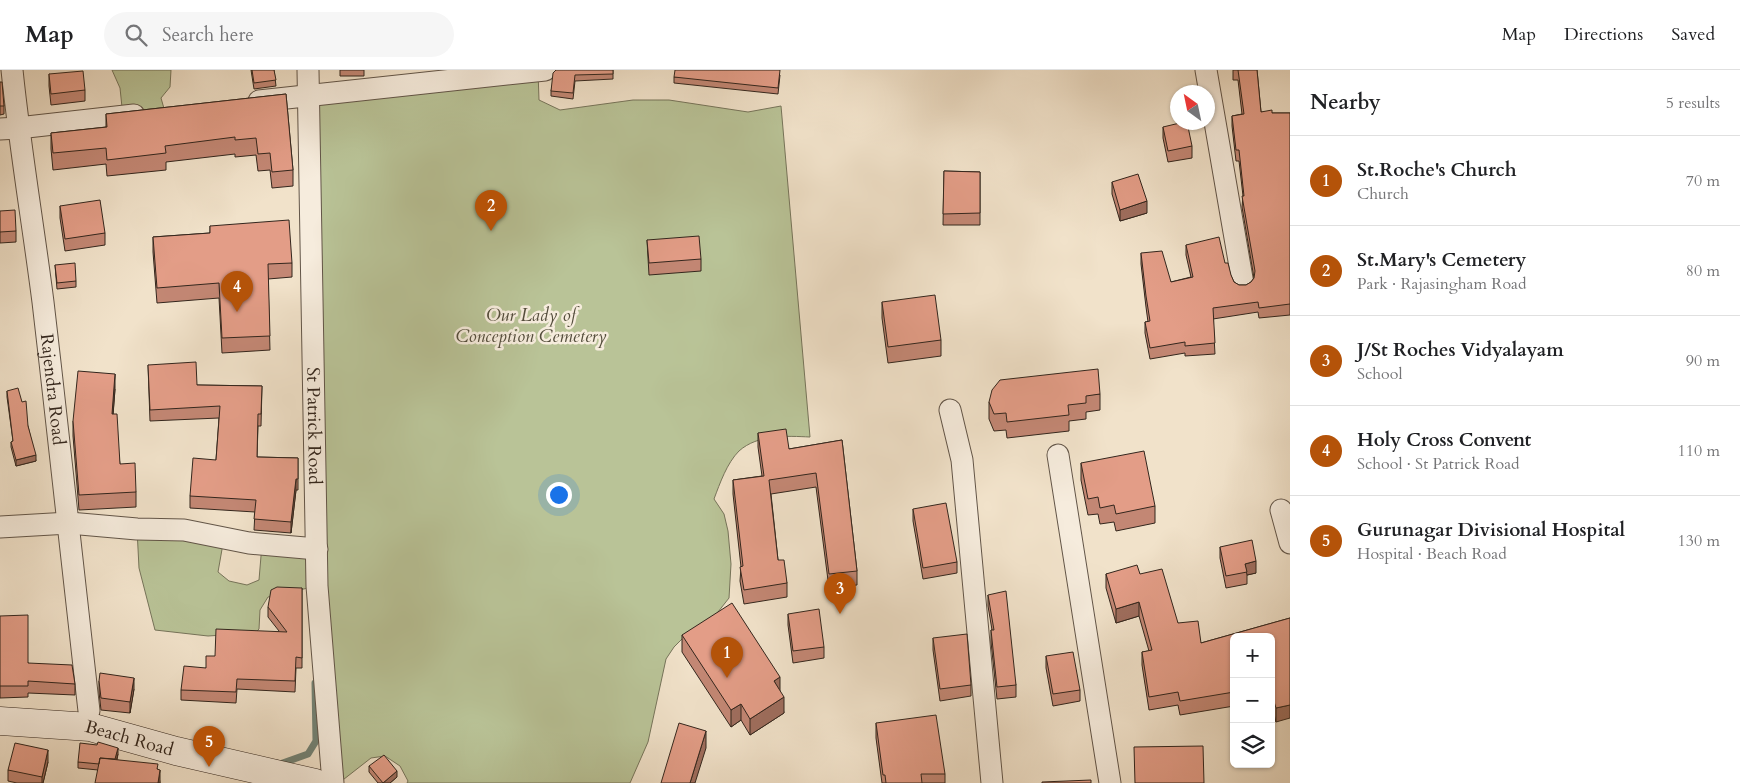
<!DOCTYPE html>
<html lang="en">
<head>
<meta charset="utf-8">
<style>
  body { margin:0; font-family:Cardo,serif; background:#f6f6f6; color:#202124 }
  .controls { position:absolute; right:15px; bottom:15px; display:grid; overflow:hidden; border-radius:8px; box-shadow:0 1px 4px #0004 }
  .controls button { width:45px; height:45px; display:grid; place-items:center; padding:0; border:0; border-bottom:1px solid #e0e0e0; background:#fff; color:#202124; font:25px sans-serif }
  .compass { position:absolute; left:1170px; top:15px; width:45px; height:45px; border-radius:50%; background:#fff; box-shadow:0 1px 4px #0004; rotate:327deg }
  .you { position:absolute; left:558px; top:424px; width:18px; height:18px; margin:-12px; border:4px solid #fff; border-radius:50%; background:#1a73e8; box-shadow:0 0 0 8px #1a73e833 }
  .badge { display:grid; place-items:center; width:32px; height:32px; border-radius:50%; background:#b45309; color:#fff; font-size:16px; font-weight:700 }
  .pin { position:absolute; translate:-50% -41px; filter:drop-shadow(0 1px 2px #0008) }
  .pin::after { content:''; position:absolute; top:26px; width:18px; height:15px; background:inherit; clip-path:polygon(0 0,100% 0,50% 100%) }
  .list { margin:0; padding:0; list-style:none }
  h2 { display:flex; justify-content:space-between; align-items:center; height:65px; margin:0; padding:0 20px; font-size:21px }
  h2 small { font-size:16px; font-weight:400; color:#757577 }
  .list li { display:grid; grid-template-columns:32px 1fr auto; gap:15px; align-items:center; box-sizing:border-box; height:90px; padding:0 20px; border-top:1px solid #e0e0e0 }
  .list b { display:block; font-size:19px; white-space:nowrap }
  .list p { margin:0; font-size:16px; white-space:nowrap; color:#757577 }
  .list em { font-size:16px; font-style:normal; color:#757577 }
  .icon { flex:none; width:28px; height:28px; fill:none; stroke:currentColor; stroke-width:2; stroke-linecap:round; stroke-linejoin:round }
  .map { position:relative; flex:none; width:1290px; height:713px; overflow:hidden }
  header { display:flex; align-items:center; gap:30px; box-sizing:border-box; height:70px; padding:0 25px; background:#fff; border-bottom:1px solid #e0e0e0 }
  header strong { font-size:24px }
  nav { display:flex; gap:28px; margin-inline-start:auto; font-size:18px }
  .search { width:350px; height:45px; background:#f6f6f6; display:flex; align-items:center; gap:12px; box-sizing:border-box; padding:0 18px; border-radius:28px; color:#757577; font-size:19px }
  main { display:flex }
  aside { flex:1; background:#fff }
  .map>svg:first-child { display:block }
  .green { fill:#b9c397; stroke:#76745a }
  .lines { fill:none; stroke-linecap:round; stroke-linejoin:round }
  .stream { stroke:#728275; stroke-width:7 }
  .minor-casing { stroke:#625548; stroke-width:23 }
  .secondary-casing { stroke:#33261d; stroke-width:29 }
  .minor { stroke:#f6ecdd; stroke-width:21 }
  .secondary { stroke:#f6ecdd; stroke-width:28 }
  .wall { fill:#c38774; stroke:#33261d }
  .shaded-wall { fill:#9f6e5e; stroke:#33261d }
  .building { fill:#e39d87; stroke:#33261d }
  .labels { text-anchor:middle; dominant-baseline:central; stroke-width:5; stroke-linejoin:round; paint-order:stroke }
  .park-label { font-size:18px; font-style:italic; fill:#544d3c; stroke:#f6ecdd }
  .street-label { font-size:18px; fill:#33261d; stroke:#f6ecdd }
</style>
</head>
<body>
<header>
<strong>Map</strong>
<div class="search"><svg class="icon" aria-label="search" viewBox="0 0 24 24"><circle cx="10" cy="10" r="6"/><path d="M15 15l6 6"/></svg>Search here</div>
<nav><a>Map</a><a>Directions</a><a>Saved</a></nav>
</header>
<main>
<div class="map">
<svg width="1290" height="713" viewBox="0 0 1290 713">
  <rect width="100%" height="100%" fill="#f1e2ca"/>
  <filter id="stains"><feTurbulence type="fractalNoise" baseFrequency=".004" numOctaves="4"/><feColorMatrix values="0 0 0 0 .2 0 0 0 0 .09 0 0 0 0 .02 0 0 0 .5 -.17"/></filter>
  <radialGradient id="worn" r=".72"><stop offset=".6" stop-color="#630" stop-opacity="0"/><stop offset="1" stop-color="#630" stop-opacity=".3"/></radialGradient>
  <!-- green -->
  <path class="green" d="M112,0H171L170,17L161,28L165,42L123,47L120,18Z
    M538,1L539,30L560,40L633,30H669L748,42L781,36L810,367C787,366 758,364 739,381C727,393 720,413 714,429L724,444L728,461L731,494L729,528L714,547L686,565L674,577L666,589L648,672L630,713H407L408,711L400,696L385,686L371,688L339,713L317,516L268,527L260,540L259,559L255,563L208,566L155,560L139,498L137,459L224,468L218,502L229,511L247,515L259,510L262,474L316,479L309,25Z"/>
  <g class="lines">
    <!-- stream -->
    <path class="stream" d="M277,693L280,694L308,684L316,671L315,613"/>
    <!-- minor casing -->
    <g class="minor-casing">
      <g id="minor">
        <path id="s1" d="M12,0C20,78 33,154 43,232C59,368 73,504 89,641"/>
        <path id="s2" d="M308,0L317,516L333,713"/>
        <path d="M1206,0L1243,214"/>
        <path d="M259,31L545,0"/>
        <path d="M0,59L18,58L134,45"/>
        <path d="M950,340L962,390L992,713"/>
        <path d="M1058,385L1110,713"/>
        <path d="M1281,440L1290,473"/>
        <path d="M0,457L69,453L137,459L184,460L249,473L317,479"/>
      </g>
    </g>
    <!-- secondary casing -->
    <g class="secondary-casing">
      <g id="secondary">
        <path id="s3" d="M0,651L90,657L176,681L315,713"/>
      </g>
    </g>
    <!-- minor -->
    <use href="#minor" class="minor"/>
    <!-- secondary -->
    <use href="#secondary" class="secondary"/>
  </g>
  <!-- wall -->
  <path class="wall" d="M251,0H274L276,16L254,19Z
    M340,0H364V6H340Z
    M556,0H613V9L575,11L573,29L551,26V21Z
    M1233,0H1257L1261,42L1272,43H1290V245L1259,248L1258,242L1213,249L1215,284L1185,286V283L1150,289L1145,263V252H1148L1146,237L1141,194V183L1171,212L1191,207L1186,185V175L1225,193L1234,212L1239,215H1246L1251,212L1254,208L1242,137L1243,126L1239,91H1236L1232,56V46L1242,44L1238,10H1233Z
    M49,4L85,20V31L51,35L49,16Z
    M780,5L778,24L674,13V7Z
    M0,12L4,36V44L0,45Z
    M286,24L293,100V116L272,118L270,100L258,101L256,85L235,87V84L166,92V100L107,106L106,94L53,100L51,79V63L106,57V44Z
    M1163,57L1192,76V88L1168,92L1163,68Z
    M944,101L980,102V155H943Z
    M1112,112L1147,143L1120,151L1112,124Z
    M60,136L105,163V175L65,181L60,148Z
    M0,141L16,161V172L0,173Z
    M210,156L292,193V207L268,209L270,280L222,283L219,228L157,233L153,182V167L210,163Z
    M647,170L701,189V201L649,205Z
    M55,195L76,211V217L57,219Z
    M882,232L941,270V286L888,293L882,248Z
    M148,295L197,315L262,316L261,356H258L257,387L298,388V420H296L291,463L254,460L255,442L190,438V426L216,390L219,348L150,351Z
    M115,319L113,344L120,394L136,422V437L79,440L73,366V351Z
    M7,321L28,356L36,391L16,396L11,377V372L13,371L7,327Z
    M1100,324V340L1086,342V349L1069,351V361L1007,368L1006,360L994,361L989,349V332Z
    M758,363L789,379L842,370L857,501V515L829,518L816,417L771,424L778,490L787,513V527L744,534L740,511L741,497L733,424V410L762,406L758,377Z
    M1081,393L1155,436V453L1116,461L1114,452L1100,454L1098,444L1088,445L1081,410Z
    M913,439L957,492V503L923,509L913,451Z
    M1220,477L1256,503L1247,505V514L1226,518L1220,488Z
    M1106,504H1140L1178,553L1201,573L1290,548L1276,652L1272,636L1234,567V636L1180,645L1178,635L1149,640L1142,595V582L1149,581L1139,546L1116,553L1106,518Z
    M302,518V598H296L295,622L237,619L236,633L181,630V620L206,598L215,586L279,561L268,547V537Z
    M988,525L1016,615V627L997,629L991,572V560H992L988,536Z
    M788,544L824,577V588L793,593L788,555Z
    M0,546L28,593L75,614V625L28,623V627L0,628Z
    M682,565L780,621L784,643L750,665L741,650L731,657L682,582Z
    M933,568L971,615V626L940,631L933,580Z
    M1046,586L1080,620V631L1053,636L1046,598Z
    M99,611L134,619L130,643L101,640L99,622Z
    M876,653L945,704V713H882L876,668Z
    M118,684L117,690L158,699L160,713L98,700L78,698V692Z
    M48,692L43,713H17L8,711V700Z
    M369,696L397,707L390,713H378L369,702Z"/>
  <!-- shaded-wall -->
  <path class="shaded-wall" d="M1147,131V143L1120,151V140Z
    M115,304V319L112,359V344Z
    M36,385V391L16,396V390Z
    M296,409V420L291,463V452Z
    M1256,491V503L1247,505L1245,494Z
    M1139,532V546L1116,553V539Z
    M780,607V623L774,611Z
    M134,608V619L130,643V632Z
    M784,627V643L750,665V649Z
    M741,634V650L731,657V640Z
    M1290,635V648L1276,652V638Z
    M706,661V678L695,713H690Z
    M118,678V684L113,702V696Z
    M48,680V692L43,713H42V707Z
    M160,700V713H158Z
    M397,701V707L390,713H383Z"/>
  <!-- building -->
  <path class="building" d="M252,0H274L276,10L254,13Z
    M556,0H613V4L575,5L573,23L551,21L553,3Z
    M675,0H780L778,18L674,7Z
    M1238,0H1257L1261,42L1272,40V43H1290V234L1259,238L1258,232L1213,238L1215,273L1185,276V272L1150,278L1145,252L1150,251L1146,226L1141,183L1162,181L1171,212L1193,207L1186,175L1219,167L1225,193H1228L1231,205L1234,212L1239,215H1246L1251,212L1254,208L1255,201L1242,126H1244L1239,80H1236L1232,46L1244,44Z
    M83,1L85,20L51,24L49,4Z
    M0,12H2L4,36H0Z
    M286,24L293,100L272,102L270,83L258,84L256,68L235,70V67L165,76L166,83L107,90L106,78L53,83L51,63L107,57L106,44Z
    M1184,52H1187L1192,76L1168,81L1163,57Z
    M944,101L980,102V143L943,144Z
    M1138,104L1147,131L1120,140L1112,112Z
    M100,130L105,163L65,169L60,136Z
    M15,140L16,161L0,162V141Z
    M289,150L292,193L268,194L270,266L222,268L219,213L157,218L153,167L210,163V156Z
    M699,166L701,189L649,193L647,170Z
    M75,193L76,211L57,213L55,195Z
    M935,225L941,270L888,277L882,232Z
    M196,292L197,315L262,316L261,344H258L257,387L298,388V409H296L291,452L254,449L256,430L190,426L193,388L216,390L220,336L150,340L148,295Z
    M1098,299L1100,324L1086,326V333L1068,335L1069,345L1007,352L1006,343L994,344L989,332L992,320L1000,310Z
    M78,301L115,304L112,344H117L120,394L135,393L136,422L79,425L73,351Z
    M18,318L22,332L26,331L28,356L36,385L16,390L11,372L13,371L7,321Z
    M786,359L789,379L842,370L857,501L829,504L816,403L769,410L778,490H784L787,513L744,520L740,497L743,496L733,410L764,406L758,363Z
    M1144,381L1155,436L1116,444L1114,435L1100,438L1098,427L1088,429L1081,393Z
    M946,433L957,492L923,498L913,439Z
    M1252,470L1256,491L1245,494L1247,502L1226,506L1220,477Z
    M1137,495L1140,504L1162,499L1178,553L1198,551L1201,573L1290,548V635L1276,638L1271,622V567H1234V622L1180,631L1178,622L1149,627L1142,582L1152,580L1139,532L1116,539L1106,504Z
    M277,517L302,518V588L296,587L295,611L237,609L236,622L181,620L184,596L206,598V586H215L216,559L287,562L268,537L271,520Z
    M1006,521L1016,615L997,617L991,560H994L988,525Z
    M732,533L780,607L774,611L784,627L750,649L741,634L731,640L682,565Z
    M819,539L824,577L793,581L788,544Z
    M28,545V593L72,595L75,614L28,611V616H0V546Z
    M967,564L971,615L940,619L933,568Z
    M1073,582L1080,620L1053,624L1046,586Z
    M100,603L134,608L130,632L101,628L99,611Z
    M936,645L945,704H921L922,713H886L885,705H883L876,653Z
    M679,653L706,661L690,713H661Z
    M98,672L118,678L115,689L100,688L99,694L78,692L80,673L97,675Z
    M15,673L48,680L42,707L8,700Z
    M1203,676L1204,713H1135L1134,677Z
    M384,685L397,701L383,713L369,696Z
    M100,688L158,694L157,699L160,700L158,713H95Z
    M1091,710V713H1042V712Z"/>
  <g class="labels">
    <!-- park labels -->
    <g class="park-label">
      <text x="531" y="245">Our Lady of<tspan x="531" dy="21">Conception Cemetery</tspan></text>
    </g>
    <!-- street labels -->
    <g class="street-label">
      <text stroke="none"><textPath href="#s1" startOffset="322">Rajendra Road</textPath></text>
      <text stroke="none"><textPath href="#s2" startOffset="356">St Patrick Road</textPath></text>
      <text stroke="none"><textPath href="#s3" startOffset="131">Beach Road</textPath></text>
    </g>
  </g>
  <rect width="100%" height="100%" filter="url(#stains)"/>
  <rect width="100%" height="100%" fill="url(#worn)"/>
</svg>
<div class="controls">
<button>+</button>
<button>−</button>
<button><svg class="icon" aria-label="layers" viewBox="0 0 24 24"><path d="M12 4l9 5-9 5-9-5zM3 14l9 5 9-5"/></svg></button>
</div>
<svg class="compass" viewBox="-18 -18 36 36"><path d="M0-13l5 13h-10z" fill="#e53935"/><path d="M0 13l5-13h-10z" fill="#757577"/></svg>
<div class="you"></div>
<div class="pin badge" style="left:727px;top:608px">1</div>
<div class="pin badge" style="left:491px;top:161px">2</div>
<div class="pin badge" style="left:840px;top:544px">3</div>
<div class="pin badge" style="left:237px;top:242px">4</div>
<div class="pin badge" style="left:209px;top:697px">5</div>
</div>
<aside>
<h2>Nearby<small>5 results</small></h2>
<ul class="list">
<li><span class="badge">1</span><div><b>St.Roche's Church</b><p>Church</p></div><em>70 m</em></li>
<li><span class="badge">2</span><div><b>St.Mary's Cemetery</b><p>Park · Rajasingham Road</p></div><em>80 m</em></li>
<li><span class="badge">3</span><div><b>J/St Roches Vidyalayam</b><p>School</p></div><em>90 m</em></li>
<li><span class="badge">4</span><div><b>Holy Cross Convent</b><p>School · St Patrick Road</p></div><em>110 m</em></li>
<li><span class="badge">5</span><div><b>Gurunagar Divisional Hospital</b><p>Hospital · Beach Road</p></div><em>130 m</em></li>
</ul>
</aside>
</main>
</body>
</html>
